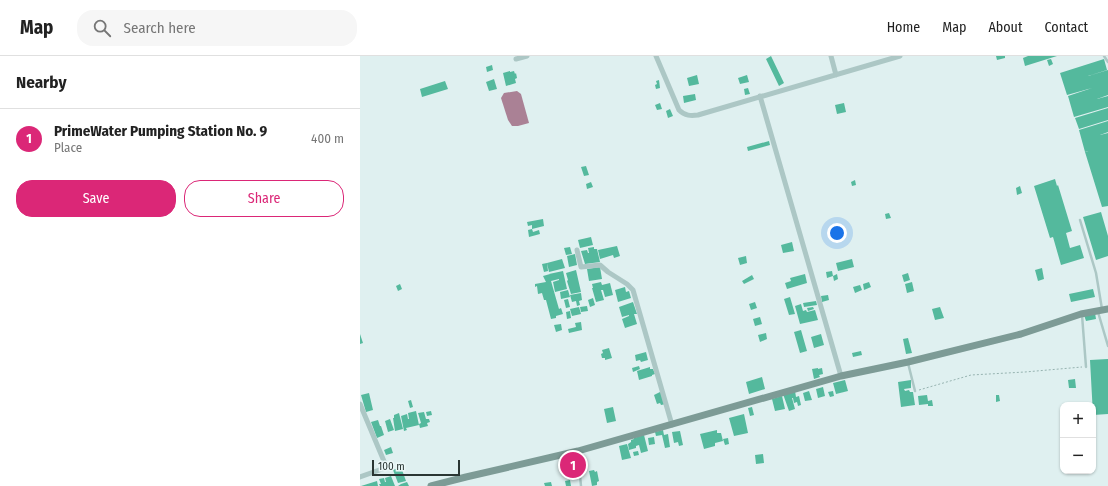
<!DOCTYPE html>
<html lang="en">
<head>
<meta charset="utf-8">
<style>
  body { margin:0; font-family:"Fira Sans Condensed",sans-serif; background:#f6f6f6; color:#222 }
  .controls { position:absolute; right:12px; bottom:12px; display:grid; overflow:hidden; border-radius:8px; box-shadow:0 1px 3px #0004 }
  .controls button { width:36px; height:36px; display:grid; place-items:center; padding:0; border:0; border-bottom:1px solid #e0e0e0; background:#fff; color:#222; font:20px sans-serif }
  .scale { position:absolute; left:12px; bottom:10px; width:88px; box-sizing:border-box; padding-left:4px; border:2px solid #2a3633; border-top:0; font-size:11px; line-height:14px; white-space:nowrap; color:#2a3633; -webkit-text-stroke:3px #ebf8f8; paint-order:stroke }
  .you { position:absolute; left:477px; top:177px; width:14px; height:14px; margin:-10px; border:3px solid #fff; border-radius:50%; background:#1a73e8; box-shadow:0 0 0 6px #1a73e833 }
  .badge { display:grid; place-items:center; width:26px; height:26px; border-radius:50%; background:#db2777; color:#fff; font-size:13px; font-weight:700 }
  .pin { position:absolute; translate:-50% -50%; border:2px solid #fff; box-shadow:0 1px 4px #0006 }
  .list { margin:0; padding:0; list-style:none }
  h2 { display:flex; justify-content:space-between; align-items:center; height:52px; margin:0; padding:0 16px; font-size:17px }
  h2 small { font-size:13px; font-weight:400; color:#767676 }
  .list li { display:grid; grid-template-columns:26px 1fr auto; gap:12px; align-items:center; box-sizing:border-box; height:60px; padding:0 16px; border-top:1px solid #e0e0e0 }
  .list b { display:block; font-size:15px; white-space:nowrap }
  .list p { margin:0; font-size:13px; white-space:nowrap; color:#767676 }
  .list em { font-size:13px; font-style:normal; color:#767676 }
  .actions { display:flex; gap:8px; padding:12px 16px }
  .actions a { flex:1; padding:9px 0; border:1px solid #db2777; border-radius:16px; text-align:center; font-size:14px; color:#db2777 }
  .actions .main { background:#db2777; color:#fff }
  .icon { flex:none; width:22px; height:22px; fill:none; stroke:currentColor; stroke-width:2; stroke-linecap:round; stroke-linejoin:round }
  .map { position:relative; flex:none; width:748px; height:430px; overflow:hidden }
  header { display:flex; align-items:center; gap:24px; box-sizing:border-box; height:56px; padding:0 20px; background:#fff; border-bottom:1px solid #e0e0e0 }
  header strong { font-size:19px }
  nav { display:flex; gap:22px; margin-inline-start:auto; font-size:14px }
  .search { width:280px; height:36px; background:#f6f6f6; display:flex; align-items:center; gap:10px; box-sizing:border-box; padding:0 14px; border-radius:16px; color:#767676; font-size:15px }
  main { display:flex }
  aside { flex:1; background:#fff }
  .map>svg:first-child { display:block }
  .water { fill:#aa8195 }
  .building { fill:#54b99d }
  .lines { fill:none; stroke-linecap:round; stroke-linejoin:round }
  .path { stroke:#96b3b0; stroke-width:1; stroke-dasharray:2 2; stroke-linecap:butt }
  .lane { stroke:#acc7c5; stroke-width:2.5 }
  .street { stroke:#acc7c5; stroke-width:5 }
  .secondary { stroke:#7d9b96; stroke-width:7 }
</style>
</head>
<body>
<header>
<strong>Map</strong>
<div class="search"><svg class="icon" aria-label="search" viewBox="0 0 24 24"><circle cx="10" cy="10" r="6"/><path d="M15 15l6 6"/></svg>Search here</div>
<nav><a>Home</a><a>Map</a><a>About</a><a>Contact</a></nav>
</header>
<main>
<aside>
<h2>Nearby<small></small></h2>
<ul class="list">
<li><span class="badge">1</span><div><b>PrimeWater Pumping Station No. 9</b><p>Place</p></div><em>400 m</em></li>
</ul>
<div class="actions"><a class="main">Save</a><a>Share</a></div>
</aside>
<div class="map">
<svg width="748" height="430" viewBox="0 0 748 430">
  <rect width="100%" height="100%" fill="#dff0f0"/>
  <!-- water -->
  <path class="water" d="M157,35L161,38L169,67L158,70H152L148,64L141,42L144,37Z"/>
  <!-- building -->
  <path class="building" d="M411,0L424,27L419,30L406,3Z
    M636,0H645V2L637,4Z
    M668,0H697L665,10L663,2Z
    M691,3L693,8L689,10L687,4Z
    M744,3L747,14L728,20L748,14V39L737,43L748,40V51L714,61L708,40L732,32L707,39L700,17Z
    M132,9L133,14L127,16L126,11Z
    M150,15V16L154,15L155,18L156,17L157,22L155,23L156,27L146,30L143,17Z
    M337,19L339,28L329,30L327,22Z
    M387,19L389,26L380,28L378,22Z
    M134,23L137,33L129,35L126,26Z
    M299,24L300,32L296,33L295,29L297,28L296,25Z
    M85,25L88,33L62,41L60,33Z
    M388,32L390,38L385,39L384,33Z
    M335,38L336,44L324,47L323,40Z
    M300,47L302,53L297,54L295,49Z
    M484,47L486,56L477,58L475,49Z
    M748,52V64L719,73L715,62Z
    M310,53L313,60L308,62L306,55Z
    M748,65V76L740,79L748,77V89L725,96L719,74Z
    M409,85L410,89L388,95L387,91Z
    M748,89V150L742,151L725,96Z
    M226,110L229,119L224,120L221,111Z
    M695,123L697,130L698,129L712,175L706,177L710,192L720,189L724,202L701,209L693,181L690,182L674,130Z
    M495,124L496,129L492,130L491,126Z
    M231,126L233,131L227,133L226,128Z
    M660,130L662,137L657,139L656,132Z
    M741,156L748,180V200L736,204L723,161Z
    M529,157L531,162L526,163L525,158Z
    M183,163L184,170L172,173V169L168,170L167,166Z
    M172,173L173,176L179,174L180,178L169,181L168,174Z
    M231,181L233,189L220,192L218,184Z
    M432,186L434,195L423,197L421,189Z
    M257,190L260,200L254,202L253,199L240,203L238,194Z
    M210,191L212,198L206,199L204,192Z
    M234,191V193H237L240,206L225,208L221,195L227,194L228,197H229L228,192Z
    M215,198L217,209L209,211L207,200Z
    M386,200L387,207L380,209L378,202Z
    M202,203L205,212L189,216L187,207Z
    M492,203L494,211L478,215L476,207Z
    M187,207L188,215L184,216L182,208Z
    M240,211L242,223L229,225L227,213Z
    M682,212L684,223L678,225L675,214Z
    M216,214L221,236L211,238L207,225L208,224L206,217Z
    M203,215L207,233L195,236L193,226L199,224V223L191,225L199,253L201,252L203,258L196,260V262L191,263L186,244H184L182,237L178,238L177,230L175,231V228L186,226L183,220L190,218H189Z
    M472,215L473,220L467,222L466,216Z
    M548,217L550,224L544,226L542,219Z
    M445,218L447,227L427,233L425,227L431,225L430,222Z
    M477,218L478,223L474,225L473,220Z
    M392,219L394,223L384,228L382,225Z
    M241,226L242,229L250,227L253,239L245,241L243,234H241L244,244L236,246L232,232H233L232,228Z
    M509,226L511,231L504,234L503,228Z
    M552,226L554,235L547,237L545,228Z
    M40,228L42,233L38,235L36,230Z
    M500,229L502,234L495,237L493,231Z
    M265,231L266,236L269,235L271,242L258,246L255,234Z
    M733,233L735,241L711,246L709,238Z
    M208,234L210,241L201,243L200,236Z
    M221,237L222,244L219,245L220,249L217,250L216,245L212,246L210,239Z
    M468,239L469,244L462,246L461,240Z
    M430,241L435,258L429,259L424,243Z
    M233,242L235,249L230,251L228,244Z
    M208,243L210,251L206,252L204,244Z
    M456,245L457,249L444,251L443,247Z
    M273,246L277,258H274L277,268L265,272L262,263L269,260V259L262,261L259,251Z
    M395,246L397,252L391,254L389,248Z
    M441,248L443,255L446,254L447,256L455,254L458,264L440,268L435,250Z
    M227,250L228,255L221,256L220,251Z
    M219,251L221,258L212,260L210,253Z
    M453,251L454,253L448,255L447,252Z
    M580,251L584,262L575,264L572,253Z
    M210,255L211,262L207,263L206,256Z
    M735,257L736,263L726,265L724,259Z
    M400,261L402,268L395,270L393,263Z
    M221,266L222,274L209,277L208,273L216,271L215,267Z
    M201,268L202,274L196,276L194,269Z
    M441,274L447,295L440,297L434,276Z
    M406,277L407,283L400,286L398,279Z
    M0,278L3,287L0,288Z
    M461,278L464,289L454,292L451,281Z
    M548,282L552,297L546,298L543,283Z
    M249,292L252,302L245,304V302H242L241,298L243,297L242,294Z
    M501,295L502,299L493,301L492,297Z
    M286,296L288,304L281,306L280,304L276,305L275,299Z
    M748,303V358L733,359L730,304Z
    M279,310L280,313L273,316L272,312Z
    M290,311V313H293L295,318L292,319V320L279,324L277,315Z
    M458,312V313L462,312L463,318L459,319L460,321L454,323L452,313Z
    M402,321L405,333L389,338L386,326Z
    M715,323L716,332H709L708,324Z
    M485,324L488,335L476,338L473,327Z
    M551,324V332L544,333L545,335L549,334L550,336H553L555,349L541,351L538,326Z
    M463,331L465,340L458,342L456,333Z
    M302,335L306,348L301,349L300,347L297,348L294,339Z
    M435,335L436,341L439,340L441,349L438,350L437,346L434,347L433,342H432L435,353L429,355L423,338Z
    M449,335L452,344L445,345L443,337Z
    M473,335L474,340L470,341L468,336Z
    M9,337L13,354L6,356L1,339Z
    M567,339L568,345L572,344L573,350H568V348L559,349L558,340Z
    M636,339H639L640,345L636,346Z
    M422,340L425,353L415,355L412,343Z
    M51,344L53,351L50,352L48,345Z
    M253,351L256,365L247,367L244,353Z
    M392,351L394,359L390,360L388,352Z
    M56,355L59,369L46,372L47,374L44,375L41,360L47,358L48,363H49L48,357Z
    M71,355L72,359L67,360L66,356Z
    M64,356L66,363H69L70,366L67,367L68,370L60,372L59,368L61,367L58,357Z
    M39,357L43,373L35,375L33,362H34V359Z
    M384,358L388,377L374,380L369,362Z
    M30,363L34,374L28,376L25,365Z
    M18,364L20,370H21L24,379L17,382L11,366Z
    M303,374L304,379L308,378L310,391L305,392L302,379L296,380L295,376Z
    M357,374V377H361L363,385L355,387V390L344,393L340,378Z
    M320,375L323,389L319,390L318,386L314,387L312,376Z
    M284,379L288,395L281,397L279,389L276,390V392L269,394L268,388L271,386V384L274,383V382Z
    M294,381L295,388L289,389L288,382Z
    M368,382L369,388L365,389L363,383Z
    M267,388L271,402L262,404L259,390Z
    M31,391L33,397L26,399L24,394Z
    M278,395L279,399L274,400L273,396Z
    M403,398L404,407L396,408L395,399Z
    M215,406L216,411L210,412L209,407Z
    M41,411L46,425L38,427L33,414Z
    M234,414L235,416L237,415L239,425L237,426V429L232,430L229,415Z
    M31,420L35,430H20L19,428H21L19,423L24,422L25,426H26L25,422Z
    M210,424L211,430H206L205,425Z
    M17,425L18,430H1Z
    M47,426L49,430H38L41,428Z
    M191,426L192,430H185L184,427Z"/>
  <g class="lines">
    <!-- path -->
    <path class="path" d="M559,334L611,319L665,316L722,311"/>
    <!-- lane -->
    <path class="lane" d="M744,0L748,6
      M720,164L736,217L742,253
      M738,256L748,290
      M722,259L726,311
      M548,307L555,335
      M218,397L221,430"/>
    <!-- street -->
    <path class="street" d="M296,0L319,54C325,60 331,60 338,59L540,0
      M471,0L476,19
      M156,3L167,0
      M400,40L481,320
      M217,194L221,211L240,209L248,216L267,228L273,234L312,369
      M0,348L26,410L25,412L0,421"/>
    <!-- secondary -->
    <path class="secondary" d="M71,430L106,421L218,395L481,320L548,306L661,278L721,258L748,253"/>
  </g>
</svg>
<div class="controls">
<button>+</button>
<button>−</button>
</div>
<div class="scale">100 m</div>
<div class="you"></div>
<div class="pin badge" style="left:213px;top:409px">1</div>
</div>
</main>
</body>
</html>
